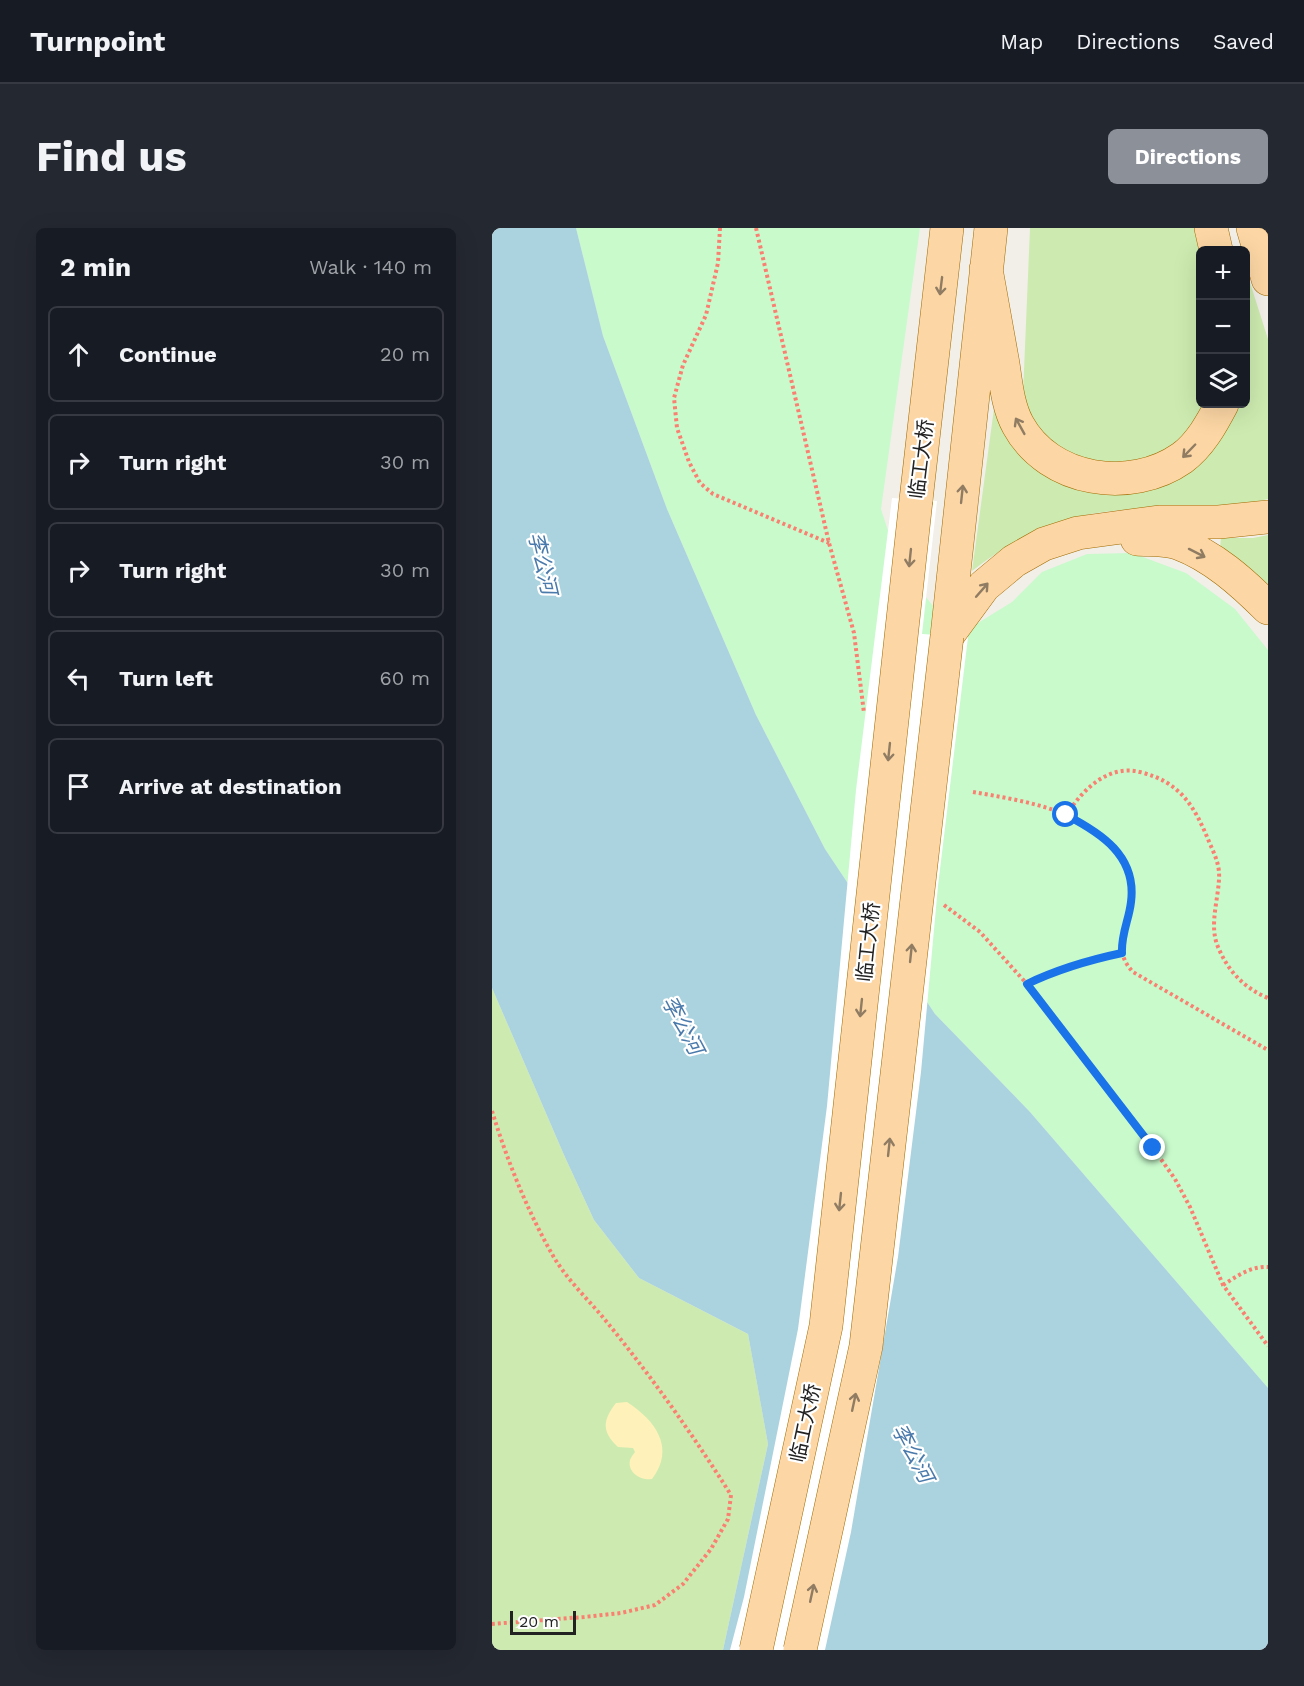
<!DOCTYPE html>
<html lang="en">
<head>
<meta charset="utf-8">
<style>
  body { margin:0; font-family:"Work Sans","Noto Sans SC",sans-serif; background:#242831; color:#f1f3f6 }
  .controls { position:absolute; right:18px; top:18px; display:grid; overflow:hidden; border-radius:9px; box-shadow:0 6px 24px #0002 }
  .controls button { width:54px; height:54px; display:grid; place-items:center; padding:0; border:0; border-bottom:2px solid #363941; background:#171b24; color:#f1f3f6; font:30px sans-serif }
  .scale { position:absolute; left:18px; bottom:15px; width:66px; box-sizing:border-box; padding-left:6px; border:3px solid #222; border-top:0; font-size:16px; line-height:21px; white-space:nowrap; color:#222; -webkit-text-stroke:4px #fff; paint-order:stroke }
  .stop { position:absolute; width:18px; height:18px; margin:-14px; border:4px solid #1a73e8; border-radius:50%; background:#fff }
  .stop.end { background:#1a73e8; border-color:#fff; box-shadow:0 2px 6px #0008 }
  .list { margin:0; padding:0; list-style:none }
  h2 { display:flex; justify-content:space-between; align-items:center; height:78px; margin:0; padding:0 24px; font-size:26px }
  h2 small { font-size:20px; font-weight:400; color:#9ea1a6 }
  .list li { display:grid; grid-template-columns:39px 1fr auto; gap:18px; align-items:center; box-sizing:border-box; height:96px; margin:0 12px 12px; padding:0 12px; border:2px solid #363941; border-radius:9px }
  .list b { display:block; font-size:22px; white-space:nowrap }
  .list em { font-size:20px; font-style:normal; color:#9ea1a6 }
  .icon { flex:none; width:33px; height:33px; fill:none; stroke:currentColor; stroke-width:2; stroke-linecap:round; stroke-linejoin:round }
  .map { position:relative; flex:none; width:776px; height:1422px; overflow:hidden; border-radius:9px }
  header { display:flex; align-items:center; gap:36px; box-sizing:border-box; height:84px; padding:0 30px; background:#171b24; border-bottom:2px solid #363941 }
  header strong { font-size:28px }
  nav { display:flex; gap:33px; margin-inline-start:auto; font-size:21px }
  .intro { display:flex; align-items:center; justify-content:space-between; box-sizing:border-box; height:144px; padding:0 36px }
  h1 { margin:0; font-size:42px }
  .button { padding:15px 27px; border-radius:9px; background:#8c9099; color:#fff; font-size:21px; font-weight:700 }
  main { display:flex; gap:36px; padding:0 36px }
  aside { flex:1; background:#171b24; border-radius:9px; box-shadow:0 6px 24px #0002 }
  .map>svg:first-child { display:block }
  .grass { fill:#cdebb0 }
  .sand { fill:#fff1ba }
  .park { fill:#c8facc }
  .water { fill:#aad3df }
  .pier { fill:#fff }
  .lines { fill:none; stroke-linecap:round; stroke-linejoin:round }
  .primary-casing { stroke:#a06b00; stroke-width:34 }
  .path { stroke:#fa8072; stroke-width:4; stroke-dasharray:3 3; stroke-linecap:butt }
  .primary { stroke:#fcd6a4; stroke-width:33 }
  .primary-bridge-casing { stroke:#a06b00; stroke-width:34; stroke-linecap:butt }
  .primary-bridge { stroke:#fcd6a4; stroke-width:33 }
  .oneway { stroke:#8f7c63 }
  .route { stroke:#1a73e8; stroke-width:8 }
  .labels { text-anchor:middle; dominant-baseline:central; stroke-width:4.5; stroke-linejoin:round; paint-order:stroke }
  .street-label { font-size:20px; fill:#222; stroke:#fff }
  .water-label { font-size:21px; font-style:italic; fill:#4a7aab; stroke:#fff }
</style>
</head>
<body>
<header>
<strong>Turnpoint</strong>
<nav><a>Map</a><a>Directions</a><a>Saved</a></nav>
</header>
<div class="intro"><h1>Find us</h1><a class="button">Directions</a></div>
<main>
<aside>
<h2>2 min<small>Walk · 140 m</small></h2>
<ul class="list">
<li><svg class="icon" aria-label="ahead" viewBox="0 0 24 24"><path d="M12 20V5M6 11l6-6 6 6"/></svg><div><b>Continue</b></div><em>20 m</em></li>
<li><svg class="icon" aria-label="right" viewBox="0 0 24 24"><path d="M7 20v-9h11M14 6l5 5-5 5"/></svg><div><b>Turn right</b></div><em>30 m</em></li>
<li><svg class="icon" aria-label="right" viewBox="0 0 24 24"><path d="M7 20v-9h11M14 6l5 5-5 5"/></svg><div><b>Turn right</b></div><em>30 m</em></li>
<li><svg class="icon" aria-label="left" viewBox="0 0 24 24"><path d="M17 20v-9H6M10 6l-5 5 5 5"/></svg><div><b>Turn left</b></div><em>60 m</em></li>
<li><svg class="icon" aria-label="arrive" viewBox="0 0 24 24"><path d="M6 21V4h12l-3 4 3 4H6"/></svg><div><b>Arrive at destination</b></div></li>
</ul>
</aside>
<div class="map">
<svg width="776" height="1422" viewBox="0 0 776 1422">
  <rect width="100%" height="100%" fill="#f2efe9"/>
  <!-- grass -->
  <path class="grass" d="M538,0H705L708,22V176H718L708,194L674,223L636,238L571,226L536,189L531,166Z
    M754,42L776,111V271C743,279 710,281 676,282C661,283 645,281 630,282C572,286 525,308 480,343L503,173L621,263L743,176H754Z
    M776,307V356L749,333L728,320L729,310H761Z
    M0,760L72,927L102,992L147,1050L256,1106L276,1216L231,1422H0Z"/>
  <!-- sand -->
  <path class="sand" d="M135,1174C163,1192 184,1220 160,1251C150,1253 135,1245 138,1232C139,1229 141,1227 143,1224L141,1220L126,1219C109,1203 111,1192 124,1175Z"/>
  <!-- park -->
  <path class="park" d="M84,0H428L389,281L398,309L423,355L441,378L460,393L486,395L520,374L550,344L595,326L640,325L694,345L743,381L776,422V1160L538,884L443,786L333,621L264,487L175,281L111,108Z"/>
  <!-- water -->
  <path class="water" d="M0,0H84L111,108L175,281L264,487L333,621L443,786L538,884L776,1160V1422H231L276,1216L256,1106L147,1050L102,992L72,927L0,760Z"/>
  <!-- pier -->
  <path class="pier" d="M400,270L445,273L430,406L476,409L446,658L429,844L406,1029L359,1304L333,1422H238L252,1369L306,1101L335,878L364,562Z"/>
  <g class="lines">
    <!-- primary casing -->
    <g class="primary-casing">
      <path id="primary" d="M719,0L724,22
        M761,0L776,51
        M494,41C500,73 505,104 511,136C514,156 516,179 526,197C557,254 639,266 690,230C708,217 720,195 730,176
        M424,272L455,0
        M645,311C657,312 674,311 686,315C721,328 750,354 776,380
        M456,407L492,358L522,333L552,316L586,305L667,294H727L776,289
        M455,408L499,0"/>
    </g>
    <!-- path -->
    <path class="path" d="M228,0L226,35L214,87L191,137L182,170L185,200L197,234L208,255L221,266L337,315
      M264,0L337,315L362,405L372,485
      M481,564C532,573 597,582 628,628C637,643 642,659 639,676C634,702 620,722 641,744L776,822
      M574,587C590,563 615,536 648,544C689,554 703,579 718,616C723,627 728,638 727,651C726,673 717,698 726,719C736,743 752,760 776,770
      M452,677L488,704L535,756L661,920L683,951L698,979L731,1057L776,1118
      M535,756C566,741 597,732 630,725
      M0,883C15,932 35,982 60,1026C74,1051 96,1071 114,1093C159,1148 201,1207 239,1267L236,1291L219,1321L191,1356L163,1377L129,1385L92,1389L0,1396
      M731,1057C745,1048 759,1038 776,1039"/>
    <!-- primary -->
    <use href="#primary" class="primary"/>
    <!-- primary-bridge casing -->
    <g class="primary-bridge-casing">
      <path id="primary-bridge" d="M264,1422L334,1098L424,272
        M308,1422L374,1118L455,408"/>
    </g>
    <!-- primary-bridge -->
    <use href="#primary-bridge" class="primary-bridge"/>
  </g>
  <!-- one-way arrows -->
  <defs><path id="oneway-shaft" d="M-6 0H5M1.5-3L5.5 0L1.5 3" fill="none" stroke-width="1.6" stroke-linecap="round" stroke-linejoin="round" transform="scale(1.5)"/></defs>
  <g class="oneway">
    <use href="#oneway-shaft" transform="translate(449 58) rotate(97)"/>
    <use href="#oneway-shaft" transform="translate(528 198) rotate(-119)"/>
    <use href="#oneway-shaft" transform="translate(697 223) rotate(134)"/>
    <use href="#oneway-shaft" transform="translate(470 266) rotate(-84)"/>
    <use href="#oneway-shaft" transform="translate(705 325) rotate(27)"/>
    <use href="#oneway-shaft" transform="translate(418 330) rotate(96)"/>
    <use href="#oneway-shaft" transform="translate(490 362) rotate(-49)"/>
    <use href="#oneway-shaft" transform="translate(397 524) rotate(96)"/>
    <use href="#oneway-shaft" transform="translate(419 725) rotate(-84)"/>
    <use href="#oneway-shaft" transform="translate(369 780) rotate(96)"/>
    <use href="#oneway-shaft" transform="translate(397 919) rotate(-84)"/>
    <use href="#oneway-shaft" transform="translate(348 974) rotate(96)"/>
    <use href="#oneway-shaft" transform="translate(362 1174) rotate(-78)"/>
    <use href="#oneway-shaft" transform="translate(320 1365) rotate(-78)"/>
  </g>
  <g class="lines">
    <!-- route -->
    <path class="route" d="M574,587C609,605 645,628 639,674C637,692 629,706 630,725C597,732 566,741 535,756L661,920"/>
  </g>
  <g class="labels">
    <!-- street labels -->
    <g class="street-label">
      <text transform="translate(429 231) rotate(-83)">临工大桥</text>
      <text transform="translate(376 714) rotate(-84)">临工大桥</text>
      <text transform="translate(313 1195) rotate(-78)">临工大桥</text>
    </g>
    <!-- water labels -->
    <g class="water-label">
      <text transform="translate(51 335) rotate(77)">李公河</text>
      <text transform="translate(191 797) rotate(62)">李公河</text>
      <text transform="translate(421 1225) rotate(62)">李公河</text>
    </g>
  </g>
</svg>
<div class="controls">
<button>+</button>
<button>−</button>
<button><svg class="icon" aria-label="layers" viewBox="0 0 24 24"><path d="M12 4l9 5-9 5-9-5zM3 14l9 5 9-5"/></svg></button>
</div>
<div class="scale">20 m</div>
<div class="stop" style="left:574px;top:587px"></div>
<div class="stop end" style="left:661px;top:920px"></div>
</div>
</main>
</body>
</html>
